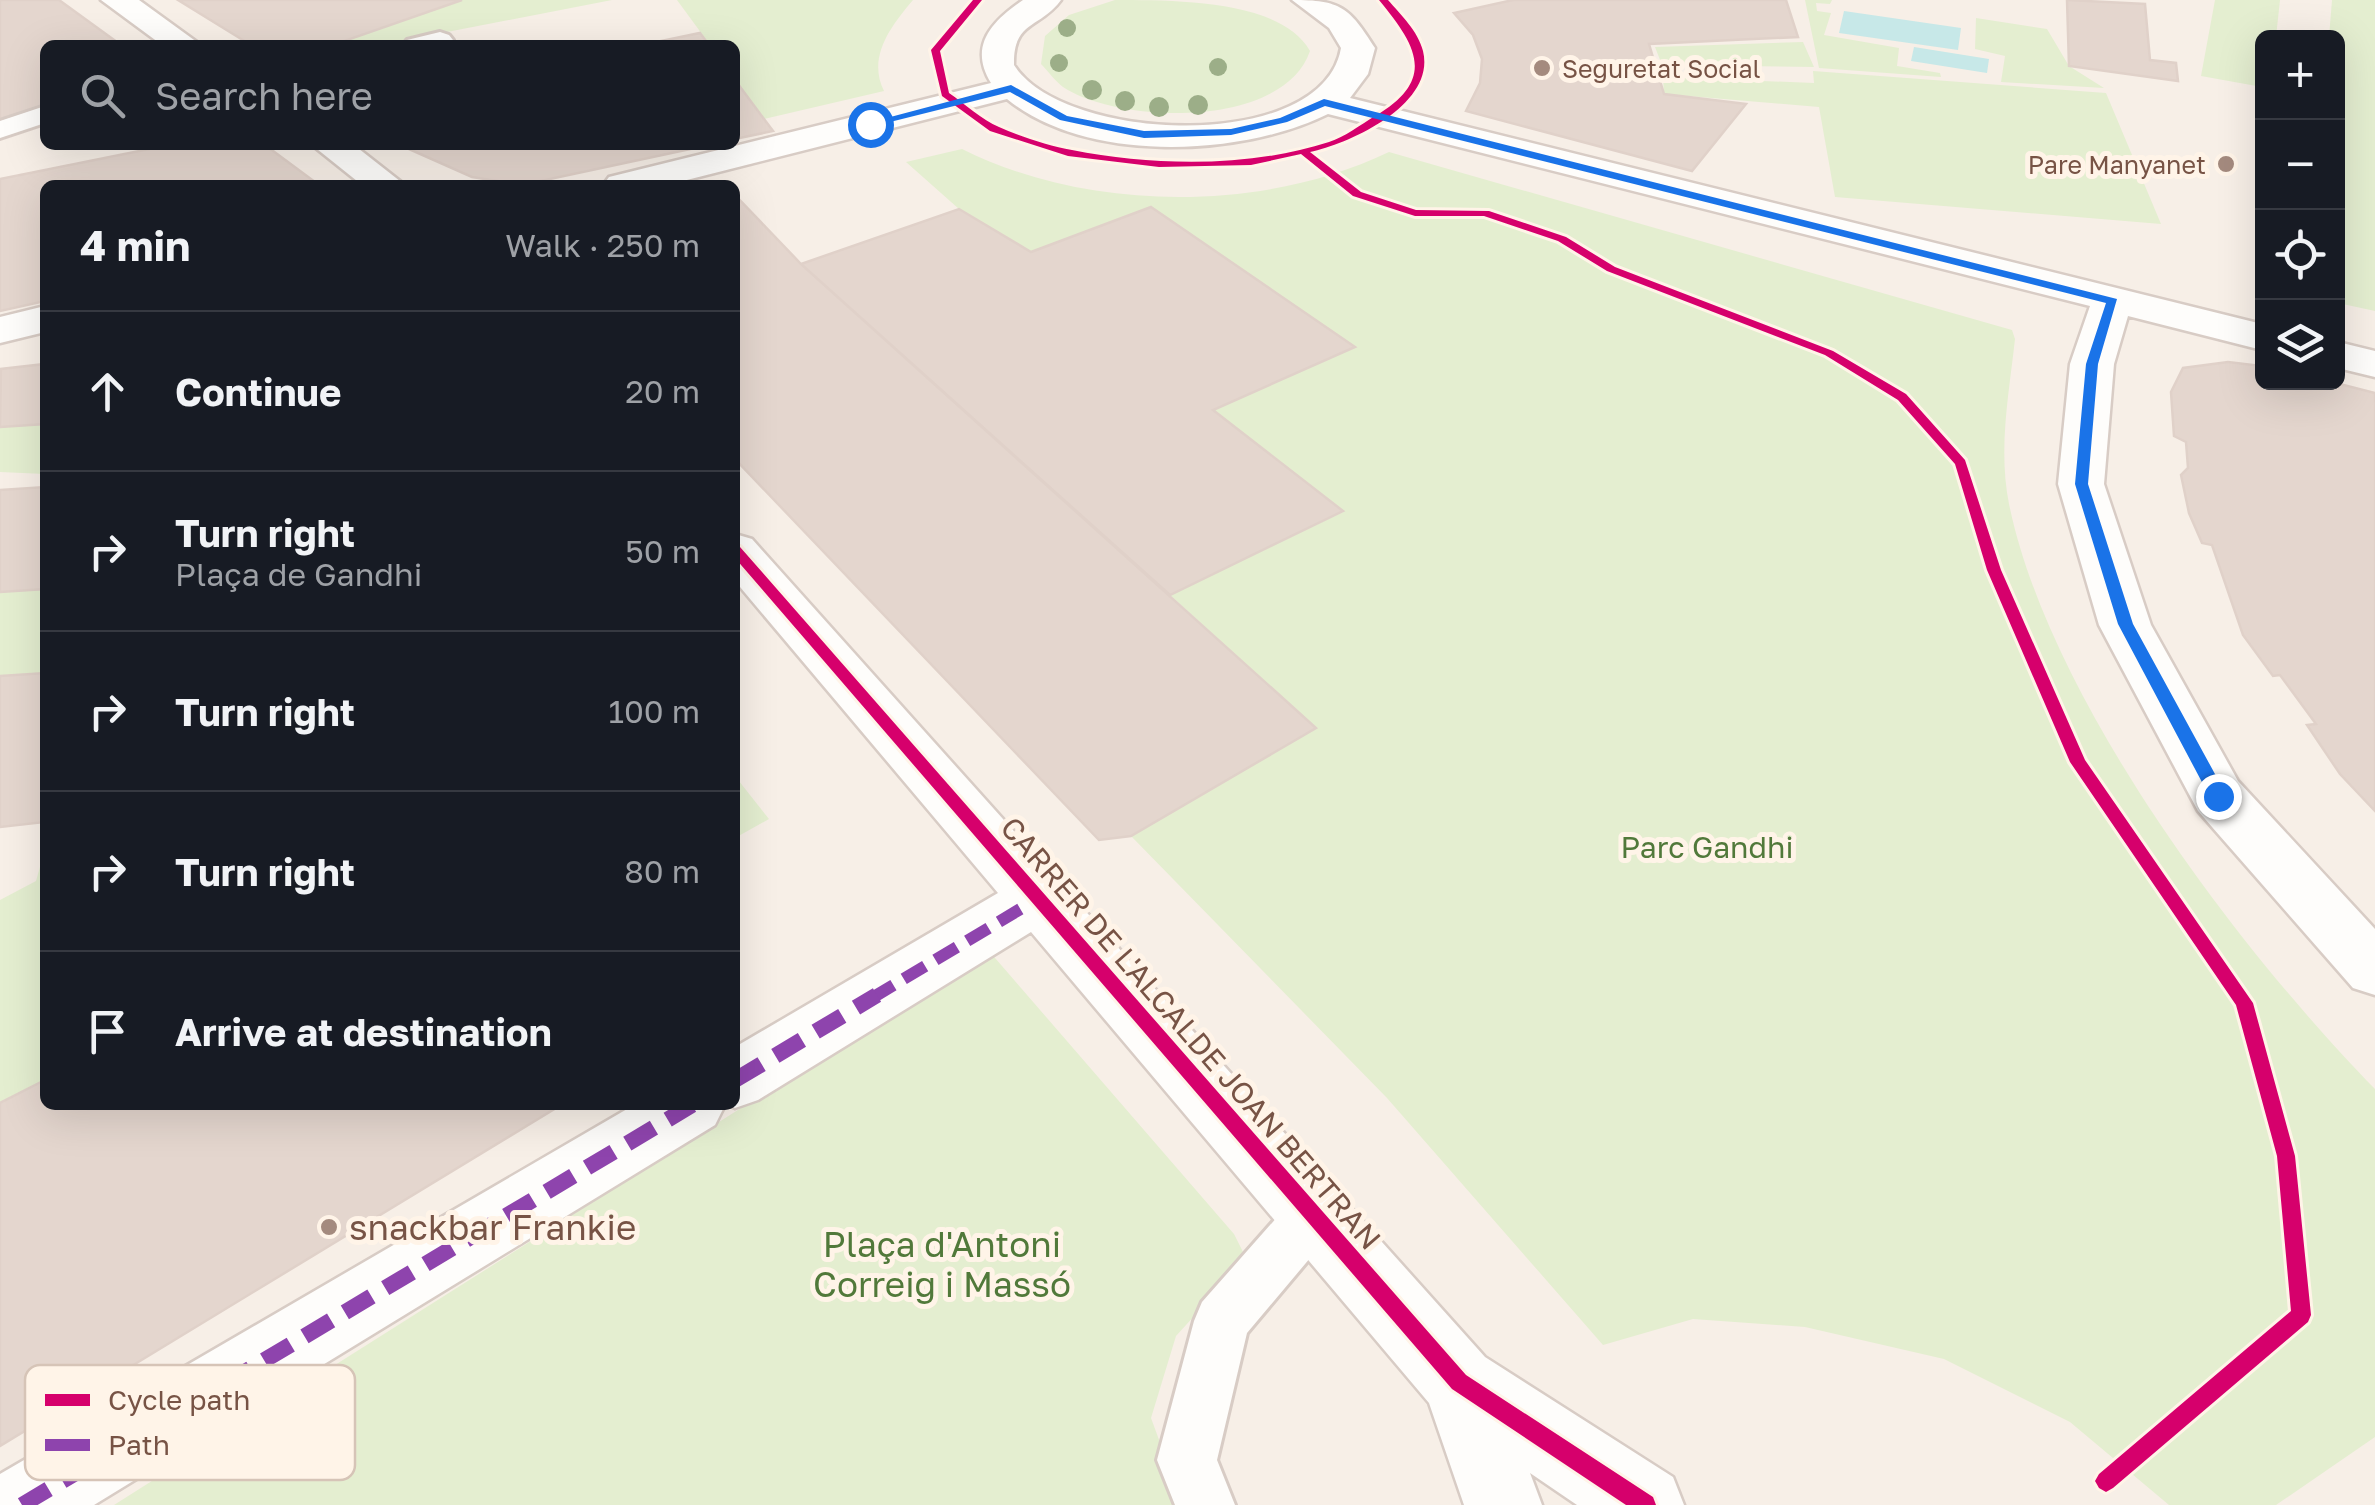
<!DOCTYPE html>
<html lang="en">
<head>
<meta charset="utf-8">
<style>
  body { margin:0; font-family:"Golos Text",sans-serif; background:#20242c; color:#f1f3f6 }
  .controls { position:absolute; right:30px; top:30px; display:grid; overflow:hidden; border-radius:15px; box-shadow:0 10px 40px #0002 }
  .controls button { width:90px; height:90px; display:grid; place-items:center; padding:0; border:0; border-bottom:2px solid #363941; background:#171b24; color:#f1f3f6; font:50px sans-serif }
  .stop { position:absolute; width:30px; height:30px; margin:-22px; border:8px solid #1a73e8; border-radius:50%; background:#fff }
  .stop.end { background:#1a73e8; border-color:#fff; box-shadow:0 2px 10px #0008 }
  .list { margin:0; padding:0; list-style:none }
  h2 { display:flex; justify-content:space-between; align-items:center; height:130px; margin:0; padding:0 40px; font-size:42px }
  h2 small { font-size:32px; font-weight:400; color:#9ea1a6 }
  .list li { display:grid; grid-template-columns:65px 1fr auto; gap:30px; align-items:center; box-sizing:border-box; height:160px; padding:0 40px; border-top:2px solid #363941 }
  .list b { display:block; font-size:38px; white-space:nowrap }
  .list p { margin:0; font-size:32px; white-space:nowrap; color:#9ea1a6 }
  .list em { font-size:32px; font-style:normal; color:#9ea1a6 }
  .icon { flex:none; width:55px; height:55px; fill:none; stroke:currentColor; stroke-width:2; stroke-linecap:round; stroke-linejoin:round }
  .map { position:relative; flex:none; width:2375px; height:1505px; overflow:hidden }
  .search { position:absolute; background:#171b24; box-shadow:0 10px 40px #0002; left:40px; top:40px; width:700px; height:110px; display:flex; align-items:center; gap:25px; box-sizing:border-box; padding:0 35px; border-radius:15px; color:#9ea1a6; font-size:38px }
  .panel { position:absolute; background:#171b24; box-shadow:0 10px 40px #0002; left:40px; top:180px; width:700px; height:930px; border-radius:15px }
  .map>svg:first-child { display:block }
  .green { fill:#e4eed0 }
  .water { fill:#c7e8e8 }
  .building { fill:#e4d6ce; stroke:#e0d1c9; stroke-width:2.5 }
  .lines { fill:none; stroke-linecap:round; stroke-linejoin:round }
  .lane-casing { stroke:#d8ccc5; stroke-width:6 }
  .street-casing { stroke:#d8ccc5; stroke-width:5 }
  .lane { fill:#fefdfb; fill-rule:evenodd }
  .street { fill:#fefdfb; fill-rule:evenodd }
  .quiet-far1 { stroke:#8e44ad; stroke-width:12; stroke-dasharray:25 12; stroke-linecap:butt }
  .quiet { stroke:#8e44ad; stroke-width:16; stroke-dasharray:31 16; stroke-linecap:butt }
  .cycleway-casing { stroke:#fff4e8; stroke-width:6 }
  .cycleway { fill:#d6006c; fill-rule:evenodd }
  .tree { fill:#9cae88 }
  .route { fill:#1a73e8 }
  .poi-dot { fill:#a48a7e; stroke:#fff4e8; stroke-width:4 }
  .labels { text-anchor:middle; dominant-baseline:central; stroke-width:10; stroke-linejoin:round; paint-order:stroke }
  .far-poi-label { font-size:25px; fill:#775345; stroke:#fff4e8; text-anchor:start }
  .park-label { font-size:30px; fill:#51793a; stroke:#fff4e8 }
  .street-label { font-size:30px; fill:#775345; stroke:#fff4e8 }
  .near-poi-label { font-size:35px; fill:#775345; stroke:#fff4e8; text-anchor:start }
  .near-park-label { font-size:35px; fill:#51793a; stroke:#fff4e8 }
  .key { fill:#fff4e8; stroke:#d6c4b7; stroke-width:2.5 }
  .key-label { font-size:28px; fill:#775345 }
</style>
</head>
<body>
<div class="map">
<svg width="2375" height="1505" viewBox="0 0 2375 1505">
  <rect width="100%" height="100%" fill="#f7efe7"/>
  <!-- green -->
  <path class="green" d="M462,0H612L380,45L344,41Z
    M677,0H913C891,26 867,57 884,91L764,119L735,79V45H710Z
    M1115,0C1176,0 1282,0 1310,51C1284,128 1121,125 1063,87C1055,81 1048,71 1041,64L1045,36L1069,15Z
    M1805,0H1832L1830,4L1816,3L1817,11L1831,13L1824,35L1899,48L1897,66L1940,73L1941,77L1819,68Z
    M2215,0H2280L2276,37L2262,38V87L2201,76Z
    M2332,0H2375V311L2338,303V38L2329,37Z
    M1976,18L2047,29L2069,66L2104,88L2001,82L2005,56L1975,49Z
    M1803,42L1814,67L1662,65L1655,47Z
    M1813,71L2106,93L2161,224L1835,197L1819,107L1664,94L1663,77L1814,83Z
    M962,149C1088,212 1262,213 1389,152L2012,330L2015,339C2009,394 1998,449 2009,504C2049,699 2237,948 2375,1089V1437L2276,1505H2169L2070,1422L1944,1359L1805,1327L1693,1319L1603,1345L1387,1098L1131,836L1316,728L1170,595L1343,512L1213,410L1354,347L1151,207L1031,252L959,209L906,162Z
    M45,424V474L0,472V427Z
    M45,589V673L0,676V592Z
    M735,776L769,819L735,838Z
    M45,849V1080L0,1103V900L36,881Z
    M989,951L1234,1234L1243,1252L1238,1268L1176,1336L1151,1418L1183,1505H114Z"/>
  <!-- water -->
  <path class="water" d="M1844,11L1961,28L1958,50L1839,33Z
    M1914,47L1989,59L1987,73L1911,61Z"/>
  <!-- building -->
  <path class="building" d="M0,0H59L121,45H45V112L0,128Z
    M178,0H462L344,41L350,45H251Z
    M1513,0H1786L1798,37L1649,44L1664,94L1746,104L1692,171L1466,111L1480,83L1482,59L1473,35L1454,13Z
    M2067,0L2145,4L2150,60L2176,63L2178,81L2069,66Z
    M700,33L709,45H642Z
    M735,80L764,119L773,131L735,139Z
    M169,145H265L319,185H45V301L0,311V179Z
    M400,145H709L522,185L472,177Z
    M735,195L801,264L1316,728L1131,836L1099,840L735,459Z
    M1151,207L1355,347L1213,410L1343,511L1170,595L801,264L959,209L1031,252Z
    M2228,362L2262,366V382H2332L2375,393V811L2340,774L2307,725L2316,724L2280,675L2273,676L2243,635L2212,545L2202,543L2189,513L2181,475L2188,468L2186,442L2174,436L2171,392L2183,368Z
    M45,364V424L0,427L1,369Z
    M45,487V589L0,592V490Z
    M45,673V822L0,827V676Z
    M45,1080V1105H561L0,1446V1103Z"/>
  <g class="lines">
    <!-- lane casing -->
    <g class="lane-casing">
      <path id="lane" d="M440,32L449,35L453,40L449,45H403L407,40Z
        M45,106V123L0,138V121Z
        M1313,1191L1332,1198L1340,1215L1332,1232L1247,1333L1217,1460L1235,1505H1175L1157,1460L1194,1321L1202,1302L1294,1198Z"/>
    </g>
    <!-- street casing -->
    <g class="street-casing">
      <path id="street" d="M101,0H139L201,45H162Z
        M1023,0H1061C1040,29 1013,20 1014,65C1064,143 1323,154 1341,48L1329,28L1292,0C1341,0 1349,7 1375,48L1368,74L1350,98L2262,324V350L2128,316L2114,364L2104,484L2151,625L2238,781L2375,929V995L2353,988L2198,811L2099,625L2058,484L2070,364L2090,306L1328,114C1241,157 1086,164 1007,99L667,185H603L609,177L991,83C968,46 992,21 1023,0Z
        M312,145H354L405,185H362Z
        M45,306V332L0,343V317Z
        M2338,342L2375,351V377L2338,368Z
        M735,534L752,539L1485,1357L1673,1477L1684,1505H1577L1530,1473L1542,1505H1464L1429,1403L1031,932L758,1100L735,1108L728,1105H735V1047L998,893L735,581Z
        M634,1105H725L715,1125L94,1505H0V1474Z"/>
    </g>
    <!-- lane -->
    <use href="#lane" class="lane"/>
    <!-- street -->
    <use href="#street" class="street"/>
    <!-- quiet-far1 -->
    <path class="quiet-far1" d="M872,998L1037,899"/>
    <!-- quiet -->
    <path class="quiet" d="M735,1080L877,995
      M22,1505L692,1105"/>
    <!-- cycleway casing -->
    <g class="cycleway-casing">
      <path id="cycleway" d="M973,0H982L940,51L949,93C965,104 982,120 999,127C1021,137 1049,146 1072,150C1154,166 1248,168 1329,142C1345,137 1360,125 1375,116C1438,79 1416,45 1379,0H1388C1401,15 1418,31 1423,51C1436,104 1351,143 1310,152L1361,192L1416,210L1489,211L1566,237L1615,267L1833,351L1906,394L1965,460L2001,570L2085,760L2253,1003L2295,1156L2311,1315L2308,1322L2113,1488L2106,1492L2099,1488L2095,1481L2099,1474L2291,1311L2277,1156L2236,1005L2070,762L1987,570L1955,464L1898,400L1825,355L1607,271L1558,241L1484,216H1415L1353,196L1301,154L1251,165L1159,167L1068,156L990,131L942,96L931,50Z
        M735,546L740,547L1466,1375L1653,1497L1656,1505H1626L1452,1389L735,558Z"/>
    </g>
    <!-- cycleway -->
    <use href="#cycleway" class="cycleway"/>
  </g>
  <!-- trees -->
  <g class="tree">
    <circle cx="1067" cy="28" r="9"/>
    <circle cx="1059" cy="63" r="9"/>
    <circle cx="1218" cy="67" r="9"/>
    <circle cx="1092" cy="90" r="10"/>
    <circle cx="1125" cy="101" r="10"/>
    <circle cx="1198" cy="105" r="10"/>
    <circle cx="1159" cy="107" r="10"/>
  </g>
  <!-- route -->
  <path class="route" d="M1011,85L1067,116L1144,131L1231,129L1280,118L1324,99L2117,299L2098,364L2088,484L2133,624L2227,796L2224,801H2212L2118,624L2075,484L2086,364L2106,303L1325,106L1287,122L1231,135L1144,138L1060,120L1010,92L870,127L864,124Z"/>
  <!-- markers -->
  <g class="poi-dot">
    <circle cx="1542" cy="68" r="10"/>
    <circle cx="2226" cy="164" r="10"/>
    <circle cx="329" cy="1227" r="10"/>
  </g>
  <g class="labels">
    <!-- far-poi labels -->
    <g class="far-poi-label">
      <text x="1562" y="68">Seguretat Social</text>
      <text x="2206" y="164" text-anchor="end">Pare Manyanet</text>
    </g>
    <!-- park labels -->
    <g class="park-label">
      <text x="1707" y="847">Parc Gandhi</text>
    </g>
    <!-- street labels -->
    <g class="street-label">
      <text transform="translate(1191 1033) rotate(49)">CARRER DE L'ALCALDE JOAN BERTRAN</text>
    </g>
    <!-- near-poi labels -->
    <g class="near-poi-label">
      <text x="349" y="1227">snackbar Frankie</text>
    </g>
    <!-- near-park labels -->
    <g class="near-park-label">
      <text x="942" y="1244">Plaça d'Antoni<tspan x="942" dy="40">Correig i Massó</tspan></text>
    </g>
  </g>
  <!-- legend -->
  <rect x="25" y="1365" width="330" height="115" rx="15" class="key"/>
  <rect x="45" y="1394" width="45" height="12" fill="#d6006c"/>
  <rect x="45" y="1439" width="45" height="12" fill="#8e44ad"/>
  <g class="key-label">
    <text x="108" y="1410">Cycle path</text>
    <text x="108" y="1455">Path</text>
  </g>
</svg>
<div class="controls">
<button>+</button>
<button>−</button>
<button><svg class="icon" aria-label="locate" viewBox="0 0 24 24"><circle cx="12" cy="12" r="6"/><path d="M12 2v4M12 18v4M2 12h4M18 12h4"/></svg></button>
<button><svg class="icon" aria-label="layers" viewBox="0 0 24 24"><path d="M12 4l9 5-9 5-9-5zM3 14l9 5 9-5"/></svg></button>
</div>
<div class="stop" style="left:870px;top:124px"></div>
<div class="stop end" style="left:2218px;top:796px"></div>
<div class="search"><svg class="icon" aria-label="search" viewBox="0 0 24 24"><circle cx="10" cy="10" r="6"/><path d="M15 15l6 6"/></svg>Search here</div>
<section class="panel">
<h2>4 min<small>Walk · 250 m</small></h2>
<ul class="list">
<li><svg class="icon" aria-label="ahead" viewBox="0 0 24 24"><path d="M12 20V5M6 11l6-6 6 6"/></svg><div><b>Continue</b></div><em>20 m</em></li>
<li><svg class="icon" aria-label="right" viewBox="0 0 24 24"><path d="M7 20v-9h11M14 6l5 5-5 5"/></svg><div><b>Turn right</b><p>Plaça de Gandhi</p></div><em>50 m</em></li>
<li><svg class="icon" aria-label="right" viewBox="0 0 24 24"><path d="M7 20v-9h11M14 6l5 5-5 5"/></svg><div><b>Turn right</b></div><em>100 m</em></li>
<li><svg class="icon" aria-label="right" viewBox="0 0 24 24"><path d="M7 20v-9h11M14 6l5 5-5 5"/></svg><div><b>Turn right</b></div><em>80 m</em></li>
<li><svg class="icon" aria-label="arrive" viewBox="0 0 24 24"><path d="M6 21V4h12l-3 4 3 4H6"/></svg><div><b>Arrive at destination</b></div></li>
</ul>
</section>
</div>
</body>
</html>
